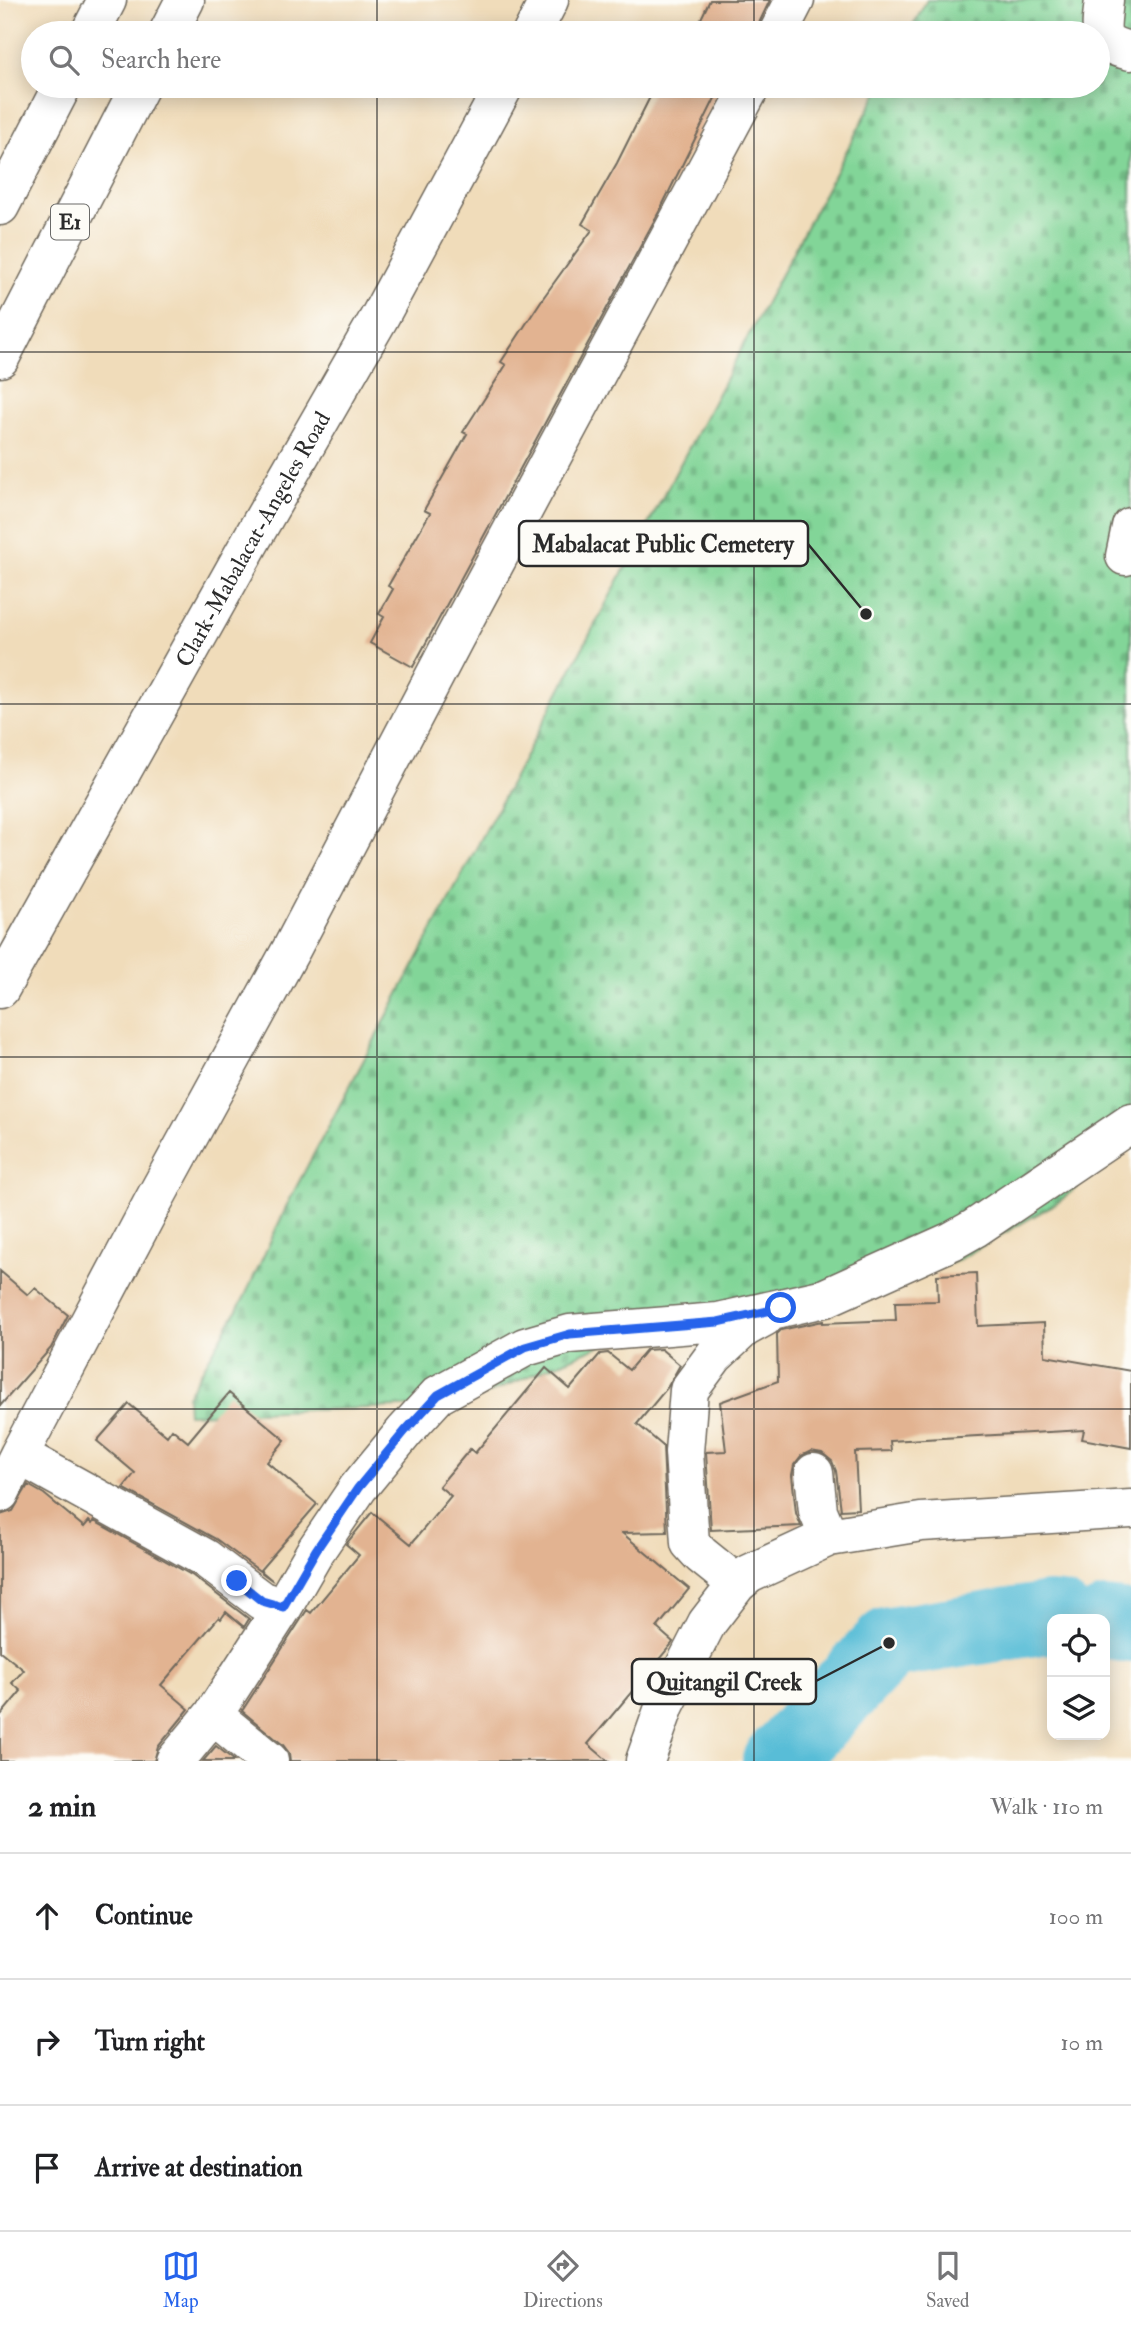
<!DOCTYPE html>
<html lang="en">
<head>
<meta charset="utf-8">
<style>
  body { margin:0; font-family:"IM FELL Double Pica",serif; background:#f2f2f2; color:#202124 }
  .controls { position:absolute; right:21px; bottom:21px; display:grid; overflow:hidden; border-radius:14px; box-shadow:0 4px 18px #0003 }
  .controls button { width:63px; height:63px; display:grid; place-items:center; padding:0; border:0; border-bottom:2px solid #e0e0e0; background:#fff; color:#202124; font:35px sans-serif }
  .stop { position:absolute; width:21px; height:21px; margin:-16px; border:5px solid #2563eb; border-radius:50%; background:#fff }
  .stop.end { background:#2563eb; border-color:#fff; box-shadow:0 2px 7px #0008 }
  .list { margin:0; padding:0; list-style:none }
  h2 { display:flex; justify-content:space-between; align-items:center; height:91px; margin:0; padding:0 28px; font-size:30px }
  h2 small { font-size:23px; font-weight:400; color:#757577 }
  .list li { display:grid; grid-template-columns:46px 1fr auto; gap:21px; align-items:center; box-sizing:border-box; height:126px; padding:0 28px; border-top:2px solid #e0e0e0 }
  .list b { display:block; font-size:26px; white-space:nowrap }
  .list em { font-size:23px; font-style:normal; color:#757577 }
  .icon { flex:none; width:38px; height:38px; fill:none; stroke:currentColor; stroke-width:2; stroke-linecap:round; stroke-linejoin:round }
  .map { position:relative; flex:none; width:1131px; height:1761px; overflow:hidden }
  .search { position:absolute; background:#fff; box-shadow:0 4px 18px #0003; left:21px; right:21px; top:21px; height:77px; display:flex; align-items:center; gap:18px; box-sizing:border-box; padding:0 24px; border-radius:38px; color:#757577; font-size:26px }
  .sheet { height:469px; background:#fff }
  nav { display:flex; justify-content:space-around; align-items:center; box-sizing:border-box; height:98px; border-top:2px solid #e0e0e0; background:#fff; font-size:19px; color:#757577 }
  nav a { display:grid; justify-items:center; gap:4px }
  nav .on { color:#2563eb }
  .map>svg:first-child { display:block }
  .cemetery { fill:url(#cemetery-stones); stroke:#568062; stroke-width:2 }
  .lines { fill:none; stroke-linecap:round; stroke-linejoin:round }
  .river { stroke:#58bdd7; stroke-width:72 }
  .building { fill:#e2b391 }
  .minor-casing { stroke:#70695d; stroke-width:41 }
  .major-casing { stroke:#70695d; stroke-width:41 }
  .highway-casing { stroke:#70695d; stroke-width:41 }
  .minor { stroke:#fff; stroke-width:38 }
  .major { stroke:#fff; stroke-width:38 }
  .highway { stroke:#fff; stroke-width:38 }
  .route { stroke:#2563eb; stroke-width:9 }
  .grid { fill:none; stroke:#2b2b2b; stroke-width:2; stroke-opacity:0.55 }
  .labels { text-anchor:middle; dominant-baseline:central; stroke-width:6; stroke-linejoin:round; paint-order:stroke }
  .shield { fill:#fdfcf7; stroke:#6a6a68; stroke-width:2 }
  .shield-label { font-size:21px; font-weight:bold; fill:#2b2b2b }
  .street-label { font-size:23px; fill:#2b2b2b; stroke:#fdfcf7 }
  .leader { fill:none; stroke:#2b2b2b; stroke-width:2.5 }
  .callout-dot { fill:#2b2b2b; stroke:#fdfcf7; stroke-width:2.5 }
  .callout { fill:#fdfcf7; stroke:#2b2b2b; stroke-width:2.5 }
  .callout-label { font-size:24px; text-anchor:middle; font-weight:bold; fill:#2b2b2b }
</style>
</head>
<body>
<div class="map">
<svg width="1131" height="1761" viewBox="0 0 1131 1761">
  <defs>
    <pattern id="cemetery-stones" width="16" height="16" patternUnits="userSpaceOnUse" patternTransform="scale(1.75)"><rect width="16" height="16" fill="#82d598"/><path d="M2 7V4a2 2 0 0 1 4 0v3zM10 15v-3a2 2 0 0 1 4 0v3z" fill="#70b783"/></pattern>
  </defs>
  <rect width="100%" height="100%" fill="#fdfcf7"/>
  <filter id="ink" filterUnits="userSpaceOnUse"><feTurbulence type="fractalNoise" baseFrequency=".0143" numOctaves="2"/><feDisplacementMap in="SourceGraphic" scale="14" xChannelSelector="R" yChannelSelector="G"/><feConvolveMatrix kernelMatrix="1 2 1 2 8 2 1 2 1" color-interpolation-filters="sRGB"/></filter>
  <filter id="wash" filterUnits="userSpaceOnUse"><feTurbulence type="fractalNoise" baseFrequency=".00686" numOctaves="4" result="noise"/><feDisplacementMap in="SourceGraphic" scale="28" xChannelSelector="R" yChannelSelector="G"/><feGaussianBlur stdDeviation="1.57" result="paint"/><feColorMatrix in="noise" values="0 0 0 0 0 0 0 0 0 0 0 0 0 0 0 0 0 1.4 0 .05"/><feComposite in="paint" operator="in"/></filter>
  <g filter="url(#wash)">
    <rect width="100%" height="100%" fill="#f0dcba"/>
    <!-- cemetery -->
    <path class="cemetery" d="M927,0H1131V1142L1060,1201L954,1262L814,1301L668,1316L462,1405L188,1414L187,1396L244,1298L291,1197L881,86H1098V33H909Z"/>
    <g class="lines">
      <!-- river -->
      <path class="river" d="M1105,1624L1131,1627
        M778,1761L889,1643L1048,1618L1060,1619"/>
    </g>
    <g id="blocks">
      <!-- building -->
      <path class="building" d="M710,0H770L759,23L756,33H694Z
        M663,86H721L660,210L413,667L370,643L384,617L379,614L393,589L388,586L430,513L424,510L467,434L463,432L506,365L501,362L543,298L592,230L582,224L617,163L654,89L660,91Z
        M0,1271L28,1295L35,1288L68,1315L51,1348L0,1406Z
        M976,1273L978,1326L1044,1323L1045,1356L1131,1371V1448L1082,1439L1084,1430L890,1441L891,1451L855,1452L858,1509L841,1510L836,1471L832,1461L822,1453L811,1451L801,1456L794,1465L792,1475L796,1513L801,1526L711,1530L706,1452L726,1451L720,1402L778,1381L777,1334L781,1330L823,1321V1323L896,1320L895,1302L938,1301L937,1275Z
        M661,1349L680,1365L667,1388L637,1424L663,1446L667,1532L622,1533L689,1589L657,1628L673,1642L671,1645L588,1744L608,1761H290L289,1753L283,1745L242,1711L307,1610L311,1613L359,1555L346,1544L372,1512L411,1544L451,1496L439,1486L470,1449L475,1453L546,1368L570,1389L600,1354L608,1353L629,1370L646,1350Z
        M229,1393L285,1440L267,1462L317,1504L260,1570L273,1581L216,1539L123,1488L135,1473L97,1441L129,1404L167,1436L172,1429L188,1442Z
        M28,1485L44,1494L84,1527L89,1521L92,1524L94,1521L193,1576L249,1619L244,1627L226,1612L221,1619L219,1617L161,1685L189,1709L158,1747L154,1761H0V1716L21,1691L12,1683L24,1670L0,1651V1515L13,1511Z
        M216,1746L235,1761H203Z"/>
    </g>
  </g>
  <g filter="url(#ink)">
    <use href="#blocks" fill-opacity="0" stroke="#70695d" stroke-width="2"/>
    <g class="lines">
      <!-- minor casing -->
      <g class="minor-casing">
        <path id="minor" d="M1104,0C1101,31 1095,44 1131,51
          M778,33L795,0
          M1125,556L1131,527
          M814,1473L818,1511L829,1537
          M0,1493L19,1455
          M737,1584L701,1555L690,1543L684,1452L689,1390L714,1356L744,1328L764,1317
          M283,1607L262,1601L205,1558L19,1455L153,1202L292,948L454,639L751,86
          M175,1761L213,1715
          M269,1761L213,1715L283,1607L316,1550L358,1488L405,1431L438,1395L525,1347L570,1334L718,1322L825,1298L952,1241L975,1228L1131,1123
          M645,1761L665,1705L707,1623L737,1584L749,1574L829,1537L921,1522L1131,1509"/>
      </g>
      <!-- major casing -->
      <g class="major-casing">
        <g id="major">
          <path d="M532,33L549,0"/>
          <path id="s1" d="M0,989L253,537L379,318L504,86"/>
        </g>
      </g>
      <!-- highway casing -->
      <g class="highway-casing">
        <path id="highway" d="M90,33L107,0
          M168,33L185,0
          M0,206L62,86
          M0,358L140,86"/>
      </g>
      <!-- minor -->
      <use href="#minor" class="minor"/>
      <!-- major -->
      <use href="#major" class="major"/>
      <!-- highway -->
      <use href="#highway" class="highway"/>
    </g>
  </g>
  <g class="lines" filter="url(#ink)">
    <!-- route -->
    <path class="route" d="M237,1581L262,1601L283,1607L316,1550L358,1488L405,1431L438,1395L525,1347L570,1334L718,1322L781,1308"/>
  </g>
  <!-- grid -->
  <path class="grid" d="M377,0V33M754,0V33M377,86V1761M754,86V1761M0,352H1131M0,704H1131M0,1057H1131M0,1409H1131"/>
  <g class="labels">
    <!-- shield labels -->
    <rect class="shield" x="51" y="204.5" width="38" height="35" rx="5"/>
    <g class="shield-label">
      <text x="70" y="222">E1</text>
    </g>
    <!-- street labels -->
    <g class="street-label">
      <text stroke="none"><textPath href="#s1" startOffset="516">Clark-Mabalacat-Angeles Road</textPath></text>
    </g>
  </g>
  <!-- callouts -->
  <path class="leader" d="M866 614L808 544M889 1643L816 1681"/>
  <g class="callout-dot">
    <circle cx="866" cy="614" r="7"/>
    <circle cx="889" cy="1643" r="7"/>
  </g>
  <g class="callout">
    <rect x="519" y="521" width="289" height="45" rx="7"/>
    <rect x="632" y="1659" width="184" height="45" rx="7"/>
  </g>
  <g class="callout-label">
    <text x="663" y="552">Mabalacat Public Cemetery</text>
    <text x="724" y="1690">Quitangil Creek</text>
  </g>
</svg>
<div class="controls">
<button><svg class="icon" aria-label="locate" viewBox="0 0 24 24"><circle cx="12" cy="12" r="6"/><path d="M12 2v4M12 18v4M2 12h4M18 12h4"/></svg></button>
<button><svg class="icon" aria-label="layers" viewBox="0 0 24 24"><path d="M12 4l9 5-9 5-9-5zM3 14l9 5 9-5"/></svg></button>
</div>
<div class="stop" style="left:781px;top:1308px"></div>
<div class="stop end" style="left:237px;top:1581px"></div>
<div class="search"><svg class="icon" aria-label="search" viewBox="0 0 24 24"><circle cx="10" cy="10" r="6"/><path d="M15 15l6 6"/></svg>Search here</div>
</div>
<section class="sheet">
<h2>2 min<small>Walk · 110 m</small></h2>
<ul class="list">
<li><svg class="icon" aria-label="ahead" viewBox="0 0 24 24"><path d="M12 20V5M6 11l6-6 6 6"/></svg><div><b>Continue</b></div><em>100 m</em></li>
<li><svg class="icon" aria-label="right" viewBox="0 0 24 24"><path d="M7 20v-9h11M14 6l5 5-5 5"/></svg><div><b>Turn right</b></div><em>10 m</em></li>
<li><svg class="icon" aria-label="arrive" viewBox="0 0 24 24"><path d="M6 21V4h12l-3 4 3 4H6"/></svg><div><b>Arrive at destination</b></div></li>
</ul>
</section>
<nav>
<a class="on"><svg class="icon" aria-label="map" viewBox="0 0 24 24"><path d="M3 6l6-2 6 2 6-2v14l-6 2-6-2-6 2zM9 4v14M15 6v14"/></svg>Map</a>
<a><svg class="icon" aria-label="directions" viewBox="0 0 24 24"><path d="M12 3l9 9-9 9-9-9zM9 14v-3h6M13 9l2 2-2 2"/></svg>Directions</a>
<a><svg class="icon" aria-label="saved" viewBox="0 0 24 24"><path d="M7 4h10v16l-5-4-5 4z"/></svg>Saved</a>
</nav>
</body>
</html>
